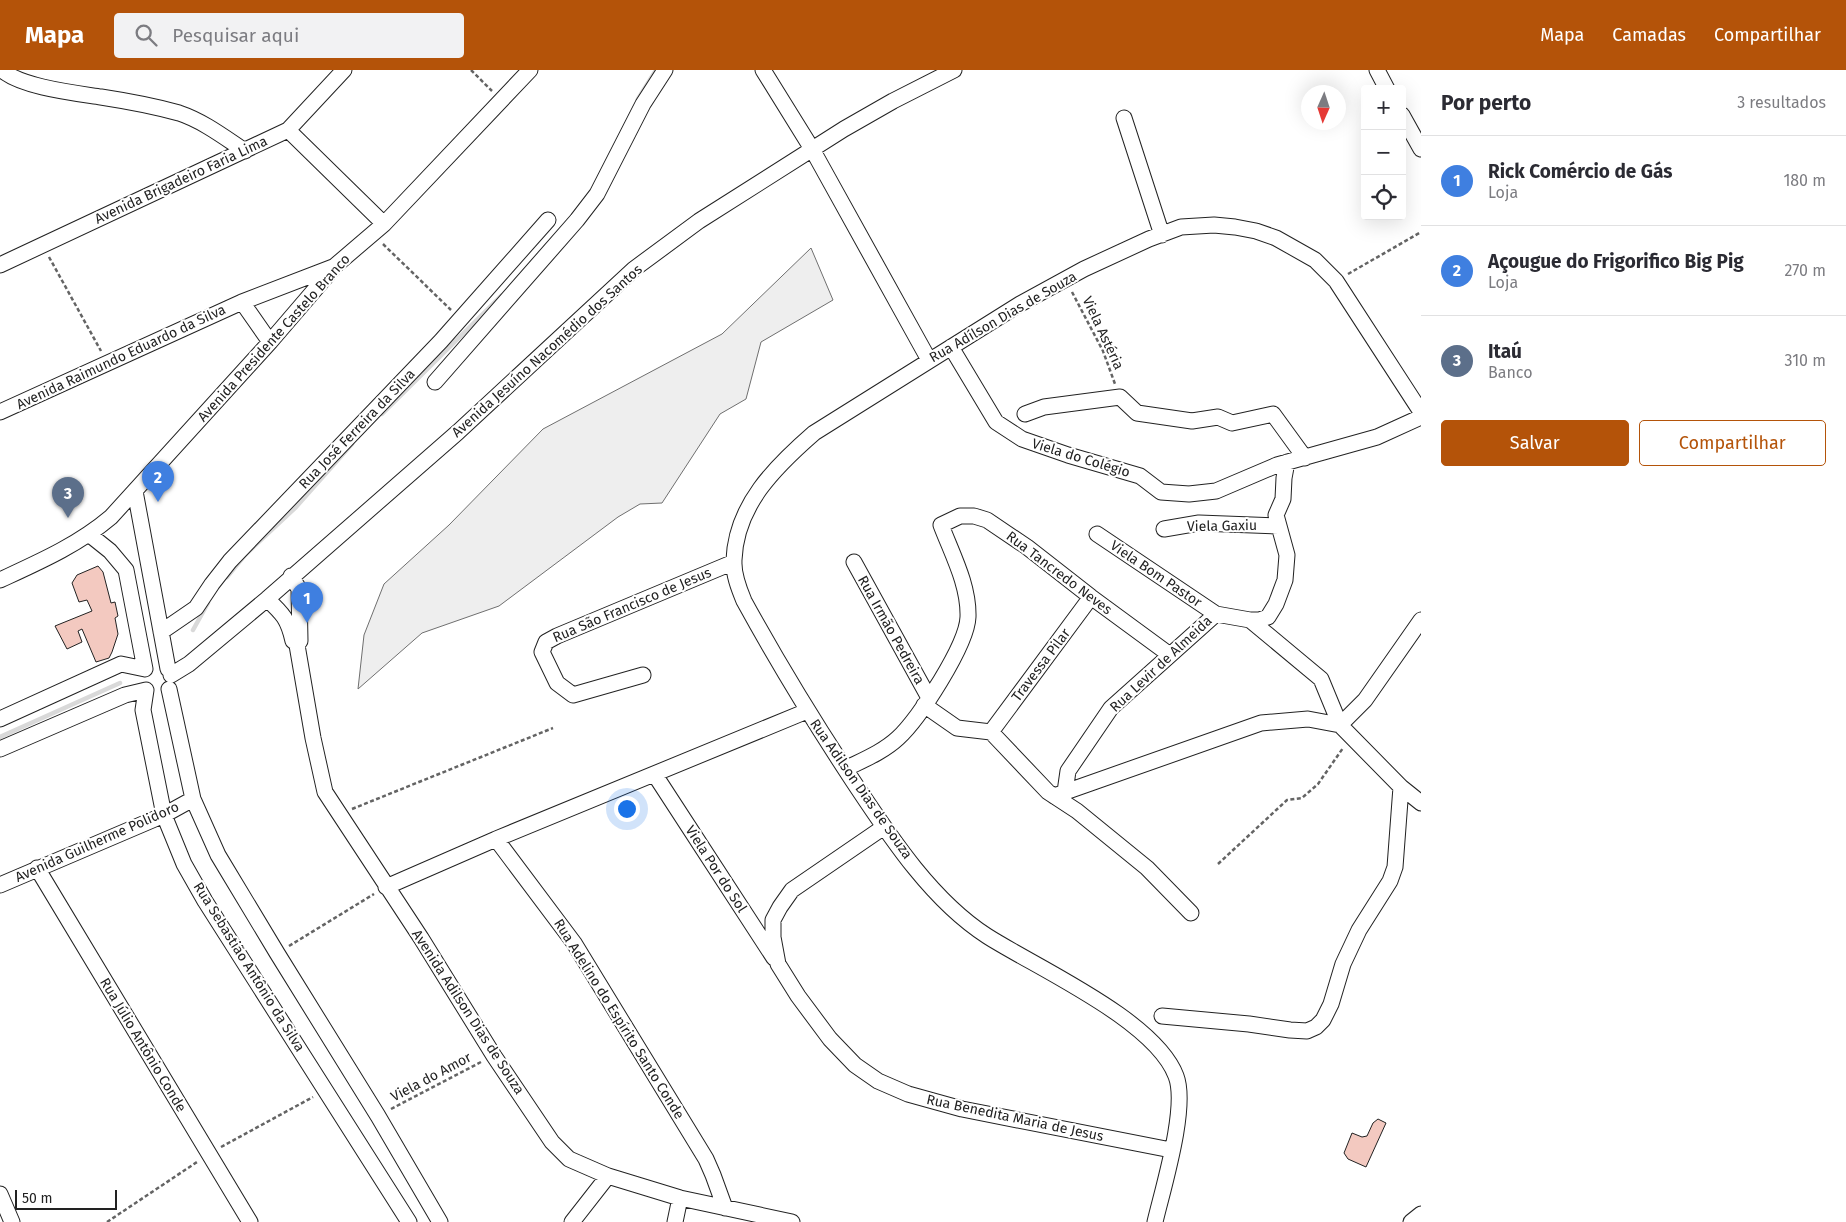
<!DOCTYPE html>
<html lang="pt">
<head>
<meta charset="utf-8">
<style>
  body { margin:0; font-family:"Fira Sans",sans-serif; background:#f2f2f3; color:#2b2b33 }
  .controls { position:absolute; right:15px; top:15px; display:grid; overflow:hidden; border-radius:5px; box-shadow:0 5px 20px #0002 }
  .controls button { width:45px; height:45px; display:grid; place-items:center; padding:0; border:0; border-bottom:1px solid #e1e1e2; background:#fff; color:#2b2b33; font:25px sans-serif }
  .compass { position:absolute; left:1301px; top:15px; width:45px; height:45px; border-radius:50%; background:#fff; box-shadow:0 5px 20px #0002; rotate:183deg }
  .scale { position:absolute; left:15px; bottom:12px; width:102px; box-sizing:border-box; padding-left:5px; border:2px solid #222; border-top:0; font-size:14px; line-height:18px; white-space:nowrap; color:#222; -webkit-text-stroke:4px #fff; paint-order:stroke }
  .you { position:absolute; left:626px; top:738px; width:18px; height:18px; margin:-12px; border:4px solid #fff; border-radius:50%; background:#1a73e8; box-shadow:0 0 0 8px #1a73e833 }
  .badge { display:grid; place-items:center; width:32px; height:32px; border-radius:50%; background:#b45309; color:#fff; font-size:16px; font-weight:700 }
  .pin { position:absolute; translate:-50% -41px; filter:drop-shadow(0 1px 2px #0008) }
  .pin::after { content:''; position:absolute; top:26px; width:18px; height:15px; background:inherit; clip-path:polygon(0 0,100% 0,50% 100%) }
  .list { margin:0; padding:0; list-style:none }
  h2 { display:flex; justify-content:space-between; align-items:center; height:65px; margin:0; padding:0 20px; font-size:21px }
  h2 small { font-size:16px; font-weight:400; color:#7c7c81 }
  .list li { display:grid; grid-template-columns:32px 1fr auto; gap:15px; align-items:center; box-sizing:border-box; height:90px; padding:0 20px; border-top:1px solid #e1e1e2 }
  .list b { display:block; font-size:19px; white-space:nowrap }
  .list p { margin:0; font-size:16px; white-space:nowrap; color:#7c7c81 }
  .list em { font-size:16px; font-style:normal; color:#7c7c81 }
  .actions { display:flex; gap:10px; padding:15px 20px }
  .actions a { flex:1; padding:11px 0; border:1px solid #b45309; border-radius:5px; text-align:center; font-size:18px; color:#b45309 }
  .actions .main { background:#b45309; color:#fff }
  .icon { flex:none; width:28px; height:28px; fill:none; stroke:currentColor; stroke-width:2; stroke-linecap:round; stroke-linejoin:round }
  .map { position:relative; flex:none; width:1421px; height:1152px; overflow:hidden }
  header { display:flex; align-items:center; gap:30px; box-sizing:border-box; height:70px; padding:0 25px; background:#b45309; color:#fff }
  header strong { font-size:24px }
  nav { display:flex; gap:28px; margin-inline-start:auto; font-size:18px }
  .search { width:350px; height:45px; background:#f2f2f3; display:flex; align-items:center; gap:12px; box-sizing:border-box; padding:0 18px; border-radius:5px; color:#7c7c81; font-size:19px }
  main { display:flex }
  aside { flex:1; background:#fff }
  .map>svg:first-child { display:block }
  .green { fill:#eee; stroke:#6f6f6f }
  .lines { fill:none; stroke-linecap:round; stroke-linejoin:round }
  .stream { stroke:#d9d9d9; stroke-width:4.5 }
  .building { fill:#f3c9c0; stroke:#222 }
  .minor-casing { stroke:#222; stroke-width:17 }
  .path { stroke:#646464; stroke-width:2.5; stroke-dasharray:4 2.5; stroke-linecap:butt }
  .minor { stroke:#fff; stroke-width:15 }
  .labels { text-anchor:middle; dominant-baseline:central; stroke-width:4; stroke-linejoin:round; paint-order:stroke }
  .street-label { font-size:14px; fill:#222; stroke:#fff }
</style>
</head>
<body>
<header>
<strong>Mapa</strong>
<div class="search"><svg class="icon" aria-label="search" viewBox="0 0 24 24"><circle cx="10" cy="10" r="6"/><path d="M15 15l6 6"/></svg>Pesquisar aqui</div>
<nav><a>Mapa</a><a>Camadas</a><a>Compartilhar</a></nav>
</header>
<main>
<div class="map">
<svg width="1421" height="1152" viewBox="0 0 1421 1152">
  <rect width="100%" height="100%" fill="#fff"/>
  <!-- green -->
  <path class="green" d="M811,178L833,230L761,272L746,329L720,344L662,433L640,434L618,447L499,536L422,563L358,619L364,565L384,514L449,455L543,359L722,264Z"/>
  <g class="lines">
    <!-- stream -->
    <path class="stream" d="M638,29L656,0
      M382,344L501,226
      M227,507L245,485L296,437L352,374
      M193,560L208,533
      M0,667L120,613"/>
  </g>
  <!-- building -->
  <path class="building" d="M98,496L103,502L111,533L115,532L118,546L115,548L118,564L112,582L109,588L96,592L82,559L78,561L82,572L67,579L55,556L92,541L87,530L79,532L72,513L77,505Z
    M1378,1049L1386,1053L1366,1097L1348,1089L1344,1083L1352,1063L1362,1067L1367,1066L1373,1053Z"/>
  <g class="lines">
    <!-- minor casing -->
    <g class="minor-casing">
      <path id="minor" d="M2,0C21,17 75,23 101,27C127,31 154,36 179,43C203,51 224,67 245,81
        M763,0L812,79L929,290
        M1377,0L1387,19
        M1402,45L1421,79
        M1124,48L1162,165
        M288,60L384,154
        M0,195L288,60L344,0
        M242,232L270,272
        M951,277L996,352L1022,369L1068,385L1140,406L1161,422L1189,424L1216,421L1277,395L1377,367L1421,347
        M435,312L577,150L597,124L643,34L665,0
        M0,342L242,232L333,197
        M1025,344L1044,337L1120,327L1137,343L1192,351L1218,347L1232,353L1273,344L1305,388
        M135,421L168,599
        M1164,459L1199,453L1279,456
        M1097,464L1216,544L1250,550H1259L1268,547L1276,534L1285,510L1287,485L1276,445L1283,429L1284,408L1287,392
        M854,492L929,628
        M291,506L299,519L300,571L297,575L313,668L325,722L421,868L494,986L552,1072L569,1089L608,1106L680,1128L792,1152
        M0,510C39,492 78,475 111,447L270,272L336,195L384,154L530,0
        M267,529C283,544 288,549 293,571
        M1250,550L1321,609L1340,655L1401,717L1421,733
        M161,562L196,538L212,514L230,491L441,271L548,150
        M171,605L189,594L267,529L458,362L634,199L699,151L844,59L893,31L954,0
        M643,605L573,625L557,613L542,582L546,572L557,566L734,492
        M169,619L193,729L218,785L277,883L378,1046L440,1152
        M924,635L957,658L991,662L1048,722L1077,741L1147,798L1191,843
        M0,649L121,594L145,599L126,500L110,481L90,465
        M1340,655L1365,630L1421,550
        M991,662L1091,527
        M0,679L125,625L146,620L143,640L164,745L184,794L205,831L409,1152
        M845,699C863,690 883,682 898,668C919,649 967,575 968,547C969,515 952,484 941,455L960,446H974L987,450L1027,477L1091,527L1170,585
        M655,705L774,888
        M1065,722L1068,701L1111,638L1216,544
        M1054,726L1261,653L1308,649L1340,655
        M884,757L792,820L780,837L773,850V867L778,894L798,926L830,969L855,995L878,1011L908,1024L962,1039L1171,1080
        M496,769L807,641
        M37,798L250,1152
        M0,815L164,745L193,729
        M386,817L496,769L574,873L706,1089L713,1105L725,1138
        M1162,946L1249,954L1290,960L1307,961L1316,957L1323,950L1331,934L1343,894L1359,860L1390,811L1395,797L1401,717
        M0,1124L12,1152
        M572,1152L608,1106
        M675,1152L680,1128
        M1155,1152C1163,1118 1188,1037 1176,1006C1155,950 1037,898 987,866C931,830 889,765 853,711C814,652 778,593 744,531C739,519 733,504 734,490C736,435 775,397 814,363L1020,234L1084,199L1149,169L1181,157L1214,155L1235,157L1256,161L1276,168L1315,190L1336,211L1421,342
        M1411,1152L1421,1144"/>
    </g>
    <!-- path -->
    <path class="path" d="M471,0L492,21
      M383,174L451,240
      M49,187L101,281
      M1348,204L1421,162
      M1072,222L1103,281L1115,314
      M352,739L553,658
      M1218,794L1287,730L1302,728L1318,714L1343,678
      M289,876L374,824
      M391,1039L481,992
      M221,1077L313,1027
      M107,1152L197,1092"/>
    <!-- minor -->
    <use href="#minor" class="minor"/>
  </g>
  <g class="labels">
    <!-- street labels -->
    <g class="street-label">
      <text transform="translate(181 110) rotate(-25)">Avenida Brigadeiro Faria Lima</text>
      <text transform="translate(1003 247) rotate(-30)">Rua Adílson Dias de Souza</text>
      <text transform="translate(1103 263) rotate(65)">Viela Astéria</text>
      <text transform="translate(274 268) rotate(-48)">Avenida Presidente Castelo Branco</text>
      <text transform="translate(547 281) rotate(-42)">Avenida Jesuíno Nacomédio dos Santos</text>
      <text transform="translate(121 287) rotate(-25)">Avenida Raimundo Eduardo da Silva</text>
      <text transform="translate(357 359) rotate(-46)">Rua José Ferreira da Silva</text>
      <text transform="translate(1081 388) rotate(17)">Viela do Colégio</text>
      <text transform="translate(1222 456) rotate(-1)">Viela Gaxiu</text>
      <text transform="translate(1059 503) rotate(37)">Rua Tancredo Neves</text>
      <text transform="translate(1156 504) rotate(34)">Viela Bom Pastor</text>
      <text transform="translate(632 535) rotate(-23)">Rua São Francisco de Jesus</text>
      <text transform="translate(891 560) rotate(61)">Rua Irmão Pedreira</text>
      <text transform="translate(1161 594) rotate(-43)">Rua Levir de Almeida</text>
      <text transform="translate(1041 595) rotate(-53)">Travessa Pilar</text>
      <text transform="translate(861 719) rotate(55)">Rua Adilson Dias de Souza</text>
      <text transform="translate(97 772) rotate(-24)">Avenida Guilherme Polidoro</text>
      <text transform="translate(716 799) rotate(57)">Viela Por do Sol</text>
      <text transform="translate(249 897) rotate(58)">Rua Sebastião Antônio da Silva</text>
      <text transform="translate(468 942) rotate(57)">Avenida Adilson Dias de Souza</text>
      <text transform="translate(619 949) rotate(58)">Rua Adelino do Espírito Santo Conde</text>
      <text transform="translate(143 975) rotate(59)">Rua Júlio Antônio Conde</text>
      <text transform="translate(431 1007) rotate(-28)">Viela do Amor</text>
      <text transform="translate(1015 1048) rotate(12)">Rua Benedita Maria de Jesus</text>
    </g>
  </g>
</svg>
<div class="controls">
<button>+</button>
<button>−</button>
<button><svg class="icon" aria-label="locate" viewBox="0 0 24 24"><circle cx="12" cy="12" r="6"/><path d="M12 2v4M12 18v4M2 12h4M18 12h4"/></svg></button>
</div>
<svg class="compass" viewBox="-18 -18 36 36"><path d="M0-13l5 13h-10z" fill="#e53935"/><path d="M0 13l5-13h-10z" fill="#7c7c81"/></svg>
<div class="scale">50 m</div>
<div class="you"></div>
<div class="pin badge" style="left:307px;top:553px;background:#3f7fe0">1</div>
<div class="pin badge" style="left:158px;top:432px;background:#3f7fe0">2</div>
<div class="pin badge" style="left:68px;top:448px;background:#5c6f8a">3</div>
</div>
<aside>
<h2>Por perto<small>3 resultados</small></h2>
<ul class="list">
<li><span class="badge" style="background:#3f7fe0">1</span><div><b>Rick Comércio de Gás</b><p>Loja</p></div><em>180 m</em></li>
<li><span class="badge" style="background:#3f7fe0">2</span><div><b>Açougue do Frigorifico Big Pig</b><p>Loja</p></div><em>270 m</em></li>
<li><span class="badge" style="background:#5c6f8a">3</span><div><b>Itaú</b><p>Banco</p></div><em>310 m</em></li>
</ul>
<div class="actions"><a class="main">Salvar</a><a>Compartilhar</a></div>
</aside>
</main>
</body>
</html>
